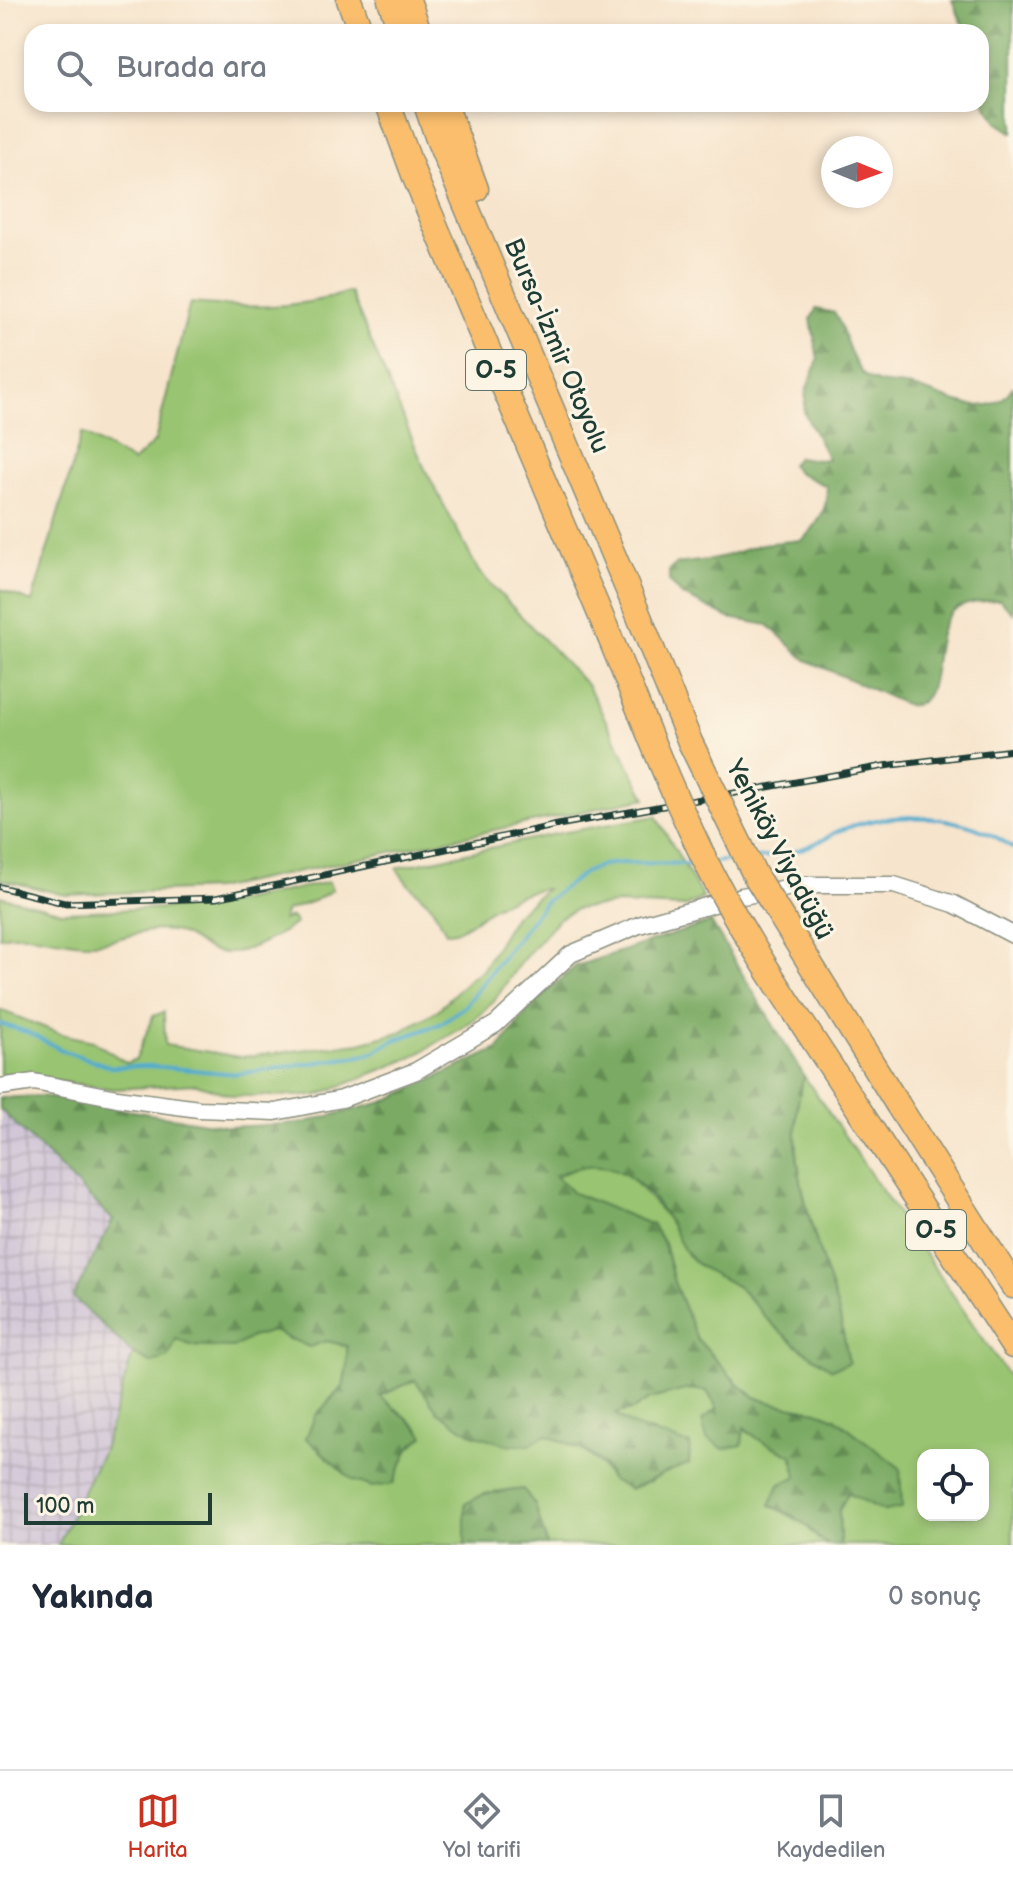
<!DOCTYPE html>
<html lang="tr">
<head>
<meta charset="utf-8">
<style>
  body { margin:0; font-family:"Balsamiq Sans",sans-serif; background:#f2f2f3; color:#1f2937 }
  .controls { position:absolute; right:24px; bottom:24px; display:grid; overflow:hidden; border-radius:16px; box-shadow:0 4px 12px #0003 }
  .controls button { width:72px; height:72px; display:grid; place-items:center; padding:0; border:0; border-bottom:2px solid #e0e1e3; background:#fff; color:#1f2937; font:40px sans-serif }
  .compass { position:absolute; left:821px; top:136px; width:72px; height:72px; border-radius:50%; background:#fff; box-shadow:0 4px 12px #0003; rotate:91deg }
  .scale { position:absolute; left:24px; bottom:20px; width:188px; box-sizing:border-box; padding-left:8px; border:4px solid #1f3d34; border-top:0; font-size:22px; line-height:28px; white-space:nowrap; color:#1f3d34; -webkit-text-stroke:6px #fcf5e5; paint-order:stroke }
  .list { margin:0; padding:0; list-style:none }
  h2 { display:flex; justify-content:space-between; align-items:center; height:104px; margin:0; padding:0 32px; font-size:34px }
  h2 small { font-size:26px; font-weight:400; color:#747a83 }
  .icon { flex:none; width:44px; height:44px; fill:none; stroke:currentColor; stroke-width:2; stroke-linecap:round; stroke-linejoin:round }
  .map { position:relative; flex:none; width:1013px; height:1545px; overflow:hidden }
  .search { position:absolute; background:#fff; box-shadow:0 4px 12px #0003; left:24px; right:24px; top:24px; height:88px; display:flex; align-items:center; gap:20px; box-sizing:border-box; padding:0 28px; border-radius:24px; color:#747a83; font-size:30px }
  .sheet { height:224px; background:#fff }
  nav { display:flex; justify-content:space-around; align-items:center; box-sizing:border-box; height:112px; border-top:2px solid #e0e1e3; background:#fff; font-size:22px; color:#747a83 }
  nav a { display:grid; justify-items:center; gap:4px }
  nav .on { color:#c8321e }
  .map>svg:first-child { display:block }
  .industrial { fill:url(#industrial-grid) }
  .green { fill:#99c471; stroke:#5c8052; stroke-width:2; fill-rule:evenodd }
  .forest { fill:url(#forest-firs); stroke:#4c744c; stroke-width:2 }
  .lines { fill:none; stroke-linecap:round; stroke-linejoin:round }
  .stream { stroke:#51abce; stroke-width:4 }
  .minor-casing { stroke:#8b9080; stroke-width:19 }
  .highway-casing { stroke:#8b9080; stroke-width:27 }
  .minor { stroke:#fff; stroke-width:16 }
  .highway { stroke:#fabe6d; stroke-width:24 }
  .rail-casing { stroke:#1f3d34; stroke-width:7 }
  .rail { stroke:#fcf5e5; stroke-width:4; stroke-dasharray:12; stroke-linecap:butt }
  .highway-bridge-casing { stroke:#8b9080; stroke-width:27; stroke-linecap:butt }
  .highway-bridge { stroke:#fabe6d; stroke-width:24 }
  .labels { text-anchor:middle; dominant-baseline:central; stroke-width:6; stroke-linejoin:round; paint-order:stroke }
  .shield { fill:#fcf5e5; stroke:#617469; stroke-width:2 }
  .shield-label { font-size:24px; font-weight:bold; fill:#1f3d34 }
  .street-label { font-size:26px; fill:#1f3d34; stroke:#fcf5e5 }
</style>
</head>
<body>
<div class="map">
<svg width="1013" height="1545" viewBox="0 0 1013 1545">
  <defs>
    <pattern id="industrial-grid" width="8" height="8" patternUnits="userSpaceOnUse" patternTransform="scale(2)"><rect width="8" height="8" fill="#cbbfd5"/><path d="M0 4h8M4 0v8" fill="none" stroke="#a49cae"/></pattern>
    <pattern id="forest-firs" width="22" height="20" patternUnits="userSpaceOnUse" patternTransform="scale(2)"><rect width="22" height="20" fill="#7aaa63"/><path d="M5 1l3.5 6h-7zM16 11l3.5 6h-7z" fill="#638c52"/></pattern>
  </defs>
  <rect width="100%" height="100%" fill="#fcf5e5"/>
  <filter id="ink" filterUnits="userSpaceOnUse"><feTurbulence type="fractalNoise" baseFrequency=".0125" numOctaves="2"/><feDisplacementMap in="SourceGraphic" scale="16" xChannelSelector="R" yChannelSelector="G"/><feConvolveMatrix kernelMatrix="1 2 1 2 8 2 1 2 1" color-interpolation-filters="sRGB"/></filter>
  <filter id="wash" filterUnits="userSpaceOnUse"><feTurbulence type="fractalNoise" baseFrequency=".006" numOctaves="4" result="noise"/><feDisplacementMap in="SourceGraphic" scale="32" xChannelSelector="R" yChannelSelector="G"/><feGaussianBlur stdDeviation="1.8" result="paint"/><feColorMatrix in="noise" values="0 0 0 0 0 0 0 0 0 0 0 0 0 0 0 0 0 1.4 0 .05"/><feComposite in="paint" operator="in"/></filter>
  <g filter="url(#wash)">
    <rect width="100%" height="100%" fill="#f7e4cc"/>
    <!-- industrial -->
    <path class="industrial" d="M0,1109L113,1220L73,1297L133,1354L103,1450L58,1545H0Z"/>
    <!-- green -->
    <path class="green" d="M350,292L424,467L479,572L588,686L646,798L215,889L65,895L0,879V589L32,602L82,433L133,462L155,441L190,303C249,308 292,310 350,292Z
      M656,816L703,898L684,907L617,904L576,909L558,919L520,963L496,998L482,1013L465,1026L413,1057L316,1096H234L196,1084L114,1089L0,1074V1010L61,1034L93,1041L127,1063L136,1059L153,1016L164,1012L165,1045L241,1057L360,1043L400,1032L438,1010L467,981L483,969L514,916L546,889C527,890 508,899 491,909C475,918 465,932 446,932L431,905L408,884L396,868L560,833Z
      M329,882L332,890L316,900L286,911L282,920L291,917L296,923C275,938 236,961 210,950C196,944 186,933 171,931C142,927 119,942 92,943C62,944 30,929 0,937V896L63,912L217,906Z
      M804,1076L1013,1383V1545H840L839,1510L848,1492L884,1511L867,1443L835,1418L817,1411L776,1404L755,1397L738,1384L697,1339L674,1282L664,1244L653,1225L573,1193L555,1176L590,1164L610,1165L628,1174L668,1219L687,1255L740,1289L767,1318L799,1347L832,1369C831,1343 834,1306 828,1282C810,1216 782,1144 804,1076ZM923,1455H983V1515H923Z
      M273,1330L290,1340L327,1341L347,1346V1366L343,1387L328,1401L306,1438L322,1450L393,1484L409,1448L424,1436C411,1418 396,1410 380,1396L415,1380L529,1445L546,1435C576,1447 593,1451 611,1480L649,1482L665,1471L689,1464L653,1431L633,1427L615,1414L634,1409L650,1399L689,1389L707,1391L717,1408L758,1439L792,1455L797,1476L771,1505L805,1524L819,1540L829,1545H547L535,1505L523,1489L485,1494L465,1504V1545H58L103,1450L133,1354L151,1363L176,1339L193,1346L233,1348L251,1337Z"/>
    <!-- forest -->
    <path class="forest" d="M952,0H1013V133L998,123L981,96V32H966Z
      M816,309L835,313C844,330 851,363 864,375C876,386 897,384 912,387C943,394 991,426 1013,386V613L1000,600C985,601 964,602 952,612C925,638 947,703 909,706L806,660L768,625L729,618L682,595L669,581V571L676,564L716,559L762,544L802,540C817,526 830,506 826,486L797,472L791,464L798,457L817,460L828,459L804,412L806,391L818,360L811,319Z
      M711,922L804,1076C780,1150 814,1232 836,1303C842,1322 845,1343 849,1363L832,1369C809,1355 787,1339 768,1320C758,1310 751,1297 739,1288C723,1277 701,1271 688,1255C680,1246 676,1233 670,1223C643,1178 607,1149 555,1176L573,1193L652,1225L664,1244L674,1282L697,1339L738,1384L755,1397L776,1404L817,1411L835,1418L900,1468L902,1508L884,1511L848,1493L839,1510L840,1545C816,1545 817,1532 801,1521C791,1514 781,1510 770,1505L779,1485L797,1476L792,1455L758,1439L744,1427L742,1445L724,1449L707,1439L702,1420L717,1408L707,1391L689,1389L650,1399L634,1409L615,1414C635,1431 665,1435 690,1445L689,1464C668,1470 650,1481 630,1489L611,1480L601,1463L585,1450L546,1435L529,1445H509L470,1433L438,1412L415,1380L380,1396C395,1410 412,1419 424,1436L409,1448L393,1484L372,1487L352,1480L306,1438L315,1416L343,1387L347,1366V1346L327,1341L309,1347L273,1331L251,1337L233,1348L193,1346L176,1339L169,1357L151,1363L133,1354L73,1297L113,1220L0,1109V1098L41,1096L230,1127L302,1123L383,1102L498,1049L533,1004L576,966Z
      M523,1489L535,1505L547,1545H465V1504L484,1494Z"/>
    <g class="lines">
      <!-- stream -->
      <path class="stream" d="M755,858C776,857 801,851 820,841C826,839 831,835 836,832C890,809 965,812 1013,848
        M715,862L738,859
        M0,1024L27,1032L64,1051L111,1067L150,1066L236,1074L368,1055L393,1041L440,1024L465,1006L545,902L584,873L602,865L622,863L699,864"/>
    </g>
  </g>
  <g filter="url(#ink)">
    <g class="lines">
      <!-- minor casing -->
      <g class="minor-casing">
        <path id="minor" d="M0,1087L34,1082L117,1098L199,1109L275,1112L342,1099L416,1071L496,1024L571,954L639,925L742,896L804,885H894L954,904L1013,935"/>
      </g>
      <!-- highway casing -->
      <g class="highway-casing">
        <path id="highway" d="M349,0L361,32
          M390,0L401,32
          M408,0L419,32
          M388,104L416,180L609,635
          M426,104L438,139L636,609
          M445,104L476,189
          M898,1105L1013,1286
          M861,1113L1013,1346"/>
      </g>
      <!-- minor -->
      <use href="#minor" class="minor"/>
      <!-- highway -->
      <use href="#highway" class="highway"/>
      <!-- rail casing -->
      <g class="rail-casing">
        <path id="rail" d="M0,887L64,903L216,898L558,825L884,766L1013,750"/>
      </g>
      <!-- rail -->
      <use href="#rail" class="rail"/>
      <!-- highway-bridge casing -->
      <g class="highway-bridge-casing">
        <path id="highway-bridge" d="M636,609L690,742L755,875L898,1105
          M609,635C642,716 673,798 713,876C756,958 811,1035 861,1113"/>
      </g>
      <!-- highway-bridge -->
      <use href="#highway-bridge" class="highway-bridge"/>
    </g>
  </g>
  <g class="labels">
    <!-- shield labels -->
    <g class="shield">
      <rect x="466" y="350" width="60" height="40" rx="6"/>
      <rect x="906" y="1210" width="60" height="40" rx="6"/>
    </g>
    <g class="shield-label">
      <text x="496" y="370">O-5</text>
      <text x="936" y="1230">O-5</text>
    </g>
    <!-- street labels -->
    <g class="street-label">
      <text transform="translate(556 346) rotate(67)">Bursa-İzmir Otoyolu</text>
      <text transform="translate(779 850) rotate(62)">Yeniköy Viyadüğü</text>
    </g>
  </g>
</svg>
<div class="controls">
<button><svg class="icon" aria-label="locate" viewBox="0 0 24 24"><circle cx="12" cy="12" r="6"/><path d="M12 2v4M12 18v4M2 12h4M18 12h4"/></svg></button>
</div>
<svg class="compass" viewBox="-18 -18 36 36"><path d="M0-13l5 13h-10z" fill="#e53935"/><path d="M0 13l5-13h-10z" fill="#747a83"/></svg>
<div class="scale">100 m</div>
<div class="search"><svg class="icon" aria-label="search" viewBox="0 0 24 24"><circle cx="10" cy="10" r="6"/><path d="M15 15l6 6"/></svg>Burada ara</div>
</div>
<section class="sheet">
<h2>Yakında<small>0 sonuç</small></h2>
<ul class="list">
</ul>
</section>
<nav>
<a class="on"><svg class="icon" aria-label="map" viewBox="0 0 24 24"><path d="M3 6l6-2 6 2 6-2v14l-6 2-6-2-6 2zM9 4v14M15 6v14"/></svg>Harita</a>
<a><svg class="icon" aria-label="directions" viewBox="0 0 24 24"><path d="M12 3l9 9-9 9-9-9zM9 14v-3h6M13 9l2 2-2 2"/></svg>Yol tarifi</a>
<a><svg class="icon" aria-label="saved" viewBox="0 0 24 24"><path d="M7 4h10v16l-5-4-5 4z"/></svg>Kaydedilen</a>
</nav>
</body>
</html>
